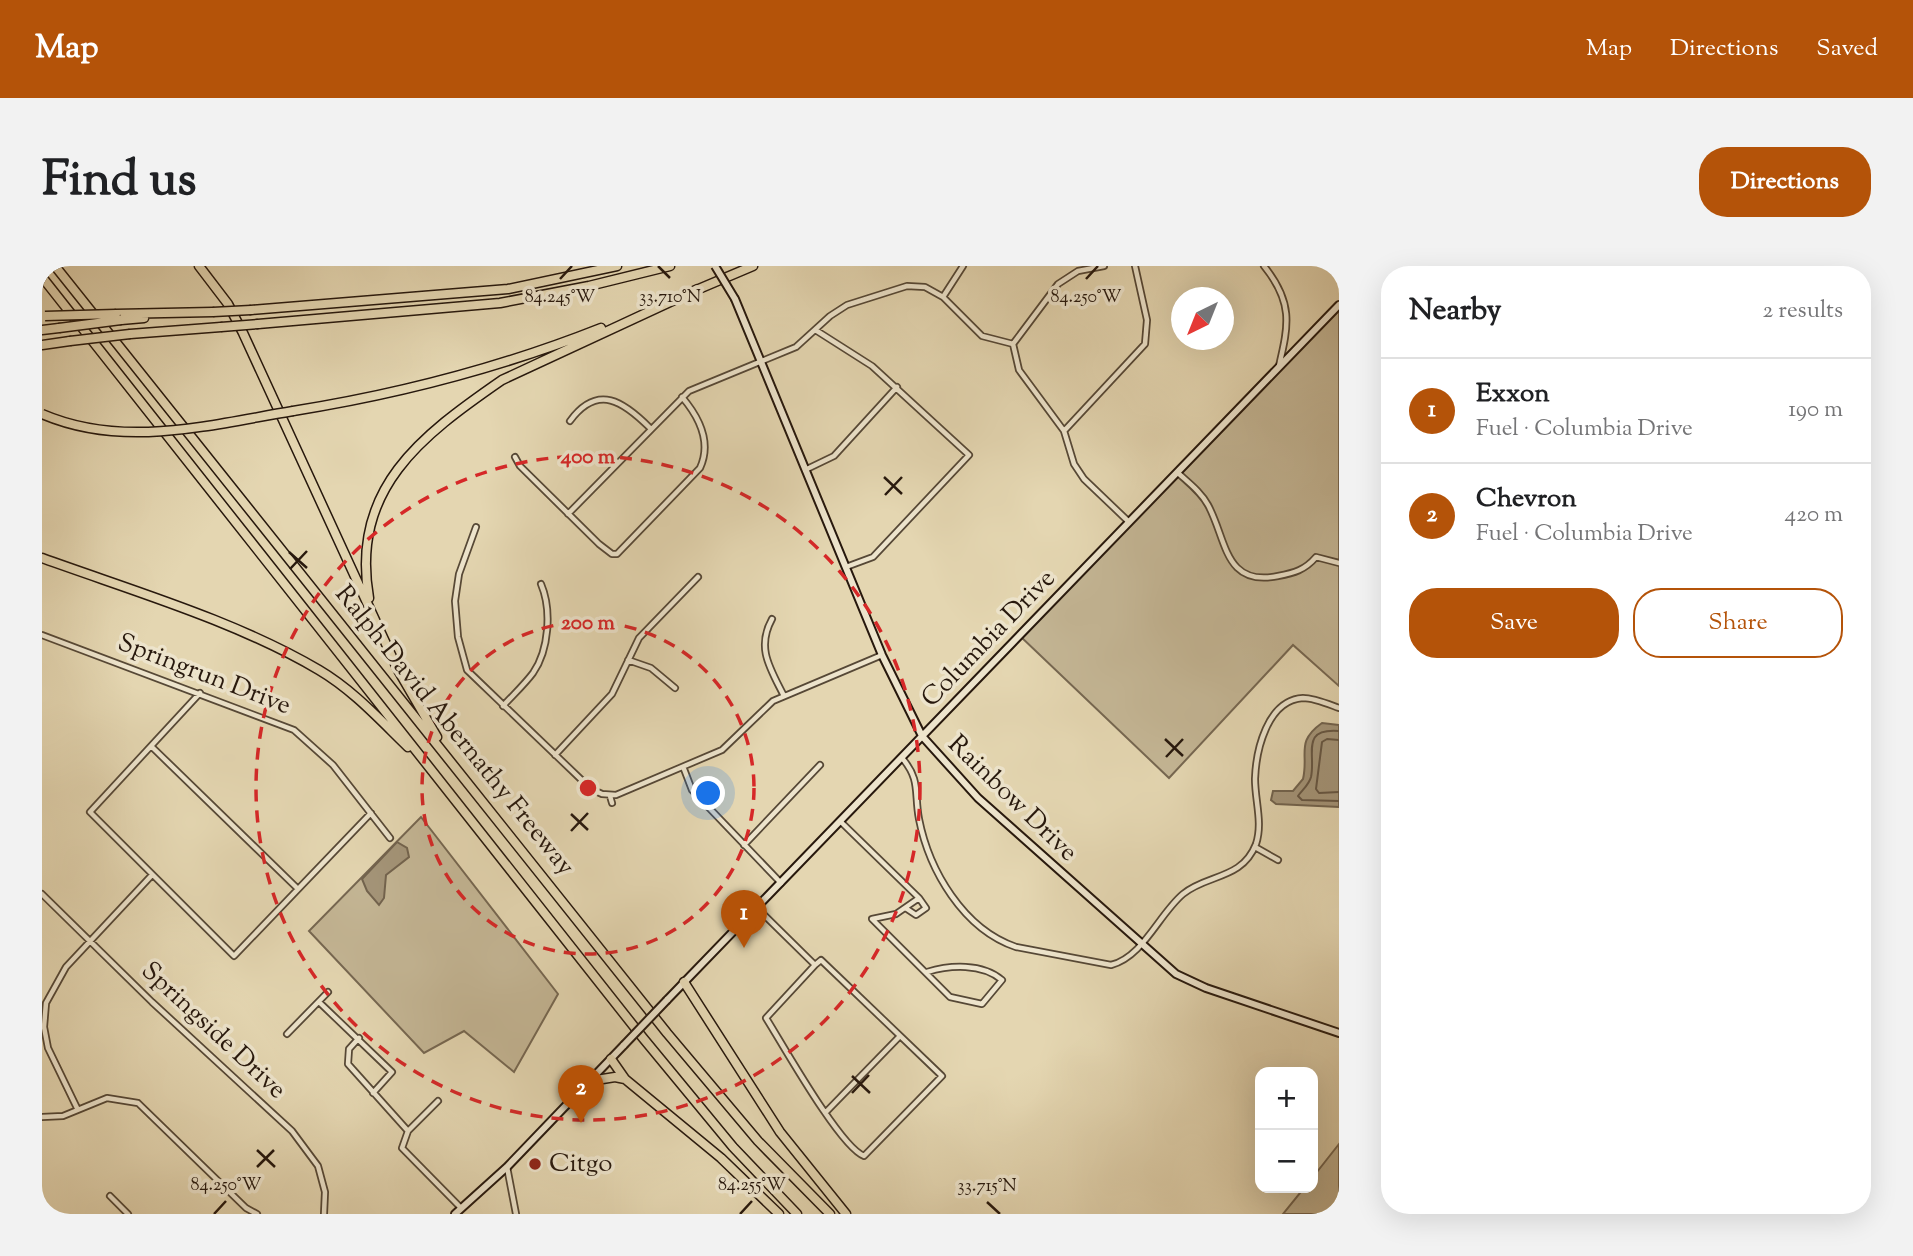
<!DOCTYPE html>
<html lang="en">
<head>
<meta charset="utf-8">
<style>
  body { margin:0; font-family:"Sorts Mill Goudy",serif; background:#f2f2f2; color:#202124 }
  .controls { position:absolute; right:21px; bottom:21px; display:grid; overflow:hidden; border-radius:14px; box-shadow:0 7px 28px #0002 }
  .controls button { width:63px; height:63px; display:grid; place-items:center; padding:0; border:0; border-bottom:2px solid #e0e0e0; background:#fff; color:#202124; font:35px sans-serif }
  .compass { position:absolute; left:1129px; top:21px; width:63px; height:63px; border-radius:50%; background:#fff; box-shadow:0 7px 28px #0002; rotate:223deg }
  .you { position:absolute; left:667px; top:528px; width:24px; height:24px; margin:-18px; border:5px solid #fff; border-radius:50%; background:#1a73e8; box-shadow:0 0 0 10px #1a73e833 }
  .badge { display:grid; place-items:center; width:46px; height:46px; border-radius:50%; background:#b45309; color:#fff; font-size:23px; font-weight:700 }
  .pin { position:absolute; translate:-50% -58px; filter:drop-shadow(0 2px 4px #0008) }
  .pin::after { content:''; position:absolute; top:37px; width:24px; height:21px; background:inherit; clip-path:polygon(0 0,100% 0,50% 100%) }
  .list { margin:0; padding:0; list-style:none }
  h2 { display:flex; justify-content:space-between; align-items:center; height:91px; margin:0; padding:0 28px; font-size:30px }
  h2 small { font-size:23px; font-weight:400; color:#757577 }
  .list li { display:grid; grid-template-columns:46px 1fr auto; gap:21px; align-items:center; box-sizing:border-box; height:105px; padding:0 28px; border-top:2px solid #e0e0e0 }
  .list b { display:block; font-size:26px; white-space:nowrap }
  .list p { margin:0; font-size:23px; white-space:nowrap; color:#757577 }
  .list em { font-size:23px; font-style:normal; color:#757577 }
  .actions { display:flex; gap:14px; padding:21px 28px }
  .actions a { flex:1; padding:16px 0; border:2px solid #b45309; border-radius:28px; text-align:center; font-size:24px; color:#b45309 }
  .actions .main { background:#b45309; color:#fff }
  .map { position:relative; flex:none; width:1297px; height:948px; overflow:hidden; border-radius:28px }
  header { display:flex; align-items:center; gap:42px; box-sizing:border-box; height:98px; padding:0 35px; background:#b45309; color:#fff }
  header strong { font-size:33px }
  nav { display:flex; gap:38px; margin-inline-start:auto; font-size:24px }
  .intro { display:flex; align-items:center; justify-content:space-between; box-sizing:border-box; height:168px; padding:0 42px }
  h1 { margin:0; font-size:49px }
  .button { padding:18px 32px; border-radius:28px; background:#b45309; color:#fff; font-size:24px; font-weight:700 }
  main { display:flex; gap:42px; padding:0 42px }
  aside { flex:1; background:#fff; border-radius:28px; box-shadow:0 7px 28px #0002 }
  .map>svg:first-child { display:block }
  .green { fill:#c4b695; stroke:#766751; stroke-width:2 }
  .water { fill:#a49579; stroke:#72634e; stroke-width:2 }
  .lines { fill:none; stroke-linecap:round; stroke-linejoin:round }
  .shore { stroke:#665643; stroke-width:2 }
  .street-casing { stroke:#564836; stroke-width:8 }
  .secondary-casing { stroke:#27180d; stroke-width:10 }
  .highway-casing { stroke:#27180d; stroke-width:11 }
  .street { stroke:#ede4cc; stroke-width:4.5 }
  .secondary { stroke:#ede4cc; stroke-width:6 }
  .highway { stroke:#e4d6b1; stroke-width:8 }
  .secondary-bridge-casing { stroke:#27180d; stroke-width:10; stroke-linecap:butt }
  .highway-bridge-casing { stroke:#27180d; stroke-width:11; stroke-linecap:butt }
  .secondary-bridge { stroke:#ede4cc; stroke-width:6 }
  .highway-bridge { stroke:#e4d6b1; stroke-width:8 }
  .ticks { fill:none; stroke:#27180d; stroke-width:2.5 }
  .ring { fill:none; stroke:#d62828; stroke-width:3.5; stroke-dasharray:12 9 }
  .poi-dot { fill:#8f2418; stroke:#ede4cc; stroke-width:2.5 }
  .labels { text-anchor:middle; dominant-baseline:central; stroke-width:7; stroke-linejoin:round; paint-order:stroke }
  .street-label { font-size:26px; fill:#27180d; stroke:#ede4cc }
  .poi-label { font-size:26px; fill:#27180d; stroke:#ede4cc; text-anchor:start }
  .ticks-label { font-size:18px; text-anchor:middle; fill:#27180d; stroke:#ede4cc; stroke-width:7; stroke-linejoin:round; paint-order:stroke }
  .centre { fill:#d62828; stroke:#ede4cc; stroke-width:3.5 }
  .ring-label { font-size:21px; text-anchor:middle; font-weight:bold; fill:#d62828; stroke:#ede4cc; stroke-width:7; stroke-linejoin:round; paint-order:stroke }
</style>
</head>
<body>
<header>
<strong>Map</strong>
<nav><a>Map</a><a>Directions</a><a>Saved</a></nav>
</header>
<div class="intro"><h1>Find us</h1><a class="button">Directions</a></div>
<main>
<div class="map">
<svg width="1297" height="948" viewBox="0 0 1297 948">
  <rect width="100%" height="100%" fill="#e4d6b1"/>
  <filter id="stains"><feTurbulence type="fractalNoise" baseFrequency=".00286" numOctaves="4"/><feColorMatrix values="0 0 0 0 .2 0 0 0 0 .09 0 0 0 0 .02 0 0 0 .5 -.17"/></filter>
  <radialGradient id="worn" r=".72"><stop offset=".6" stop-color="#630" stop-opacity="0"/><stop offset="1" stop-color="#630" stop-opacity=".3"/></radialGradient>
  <!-- green -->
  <path class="green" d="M1297,40V420L1251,379L1127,512L978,370C1087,262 1190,149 1297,40Z
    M379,551L516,728L472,806L422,765L382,787L267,665Z
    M1297,878V948H1241L1262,922H1271V911Z"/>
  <!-- water -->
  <path class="water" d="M1280,457L1297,459V541L1234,538L1229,534L1231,525H1251L1261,513C1267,488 1253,476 1280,457Z
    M355,576L365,582L367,591L344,609L342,632L337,639L325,625L320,613Z"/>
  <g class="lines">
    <!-- shore -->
    <path class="shore" d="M1297,465C1258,462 1274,488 1269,511C1267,519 1260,524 1256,530L1260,534L1297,535
      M1297,474L1285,473L1280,476L1274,523L1277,527L1297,526"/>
    <!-- street casing -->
    <g class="street-casing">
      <path id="street" d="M1062,0L1036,5L1016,18L971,78L977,104L1022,165L1032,198L1042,213L1087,256
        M1222,0C1251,36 1247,58 1237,100
        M901,31L921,0
        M775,65L830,100L927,189L831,291L804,301
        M528,155C556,117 582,136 608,162
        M1022,165L1103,78L1105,54L1093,0
        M473,191L478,200L557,278L570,288H575L658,202C670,176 657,151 640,131
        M765,203L792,190L855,121
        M1136,207C1147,217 1159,226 1166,239C1185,274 1182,321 1236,310C1252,307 1263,304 1274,291L1297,297
        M526,248L647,125L754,81L788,50L805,39L865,20L883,21L901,31L940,70L971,78
        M434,261L417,308L413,335L416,371L425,404L549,523L560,528L574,529L680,484L731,435L840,389
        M730,353C714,382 728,402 742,430
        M0,369L252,464L291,499L348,572
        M586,394L609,402L633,422
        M158,427L48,546L192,690L329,547
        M461,440C471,429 482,419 491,407C507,384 510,344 499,318
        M110,481L255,622
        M513,489L570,428L597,372L656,311
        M860,492C879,514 872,527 877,553C887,604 921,663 974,681L1069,699C1101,691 1117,648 1141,628C1165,608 1200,614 1214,578C1221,557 1213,535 1213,513C1214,485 1225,434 1261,432C1272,432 1286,438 1297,442
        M642,503L650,524L739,617
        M568,530L570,537
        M799,556L877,632L854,648L830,653L908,731L940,738L960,714C940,697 908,699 885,706
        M702,579L778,499
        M1213,581L1236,594
        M0,628L110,736L250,865L276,900L283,926L282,948
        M715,642L773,699L724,752C741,779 798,881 822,890L900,810L779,694L773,699
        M865,643L874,649L884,642L877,632
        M277,736L350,806L331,827
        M245,768L286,726
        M317,772L307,783L306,798L366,865
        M396,835L366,865L360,882L419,942
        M35,842L6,782L2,761L4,737L24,701L110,609
        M784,846L858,770
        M0,851L21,850L65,832L96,837L204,942L215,948
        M465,901L474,948
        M68,930L86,948"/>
    </g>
    <!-- secondary casing -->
    <g class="secondary-casing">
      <path id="secondary" d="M693,33L840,389L880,470L936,532L1134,708L1164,722L1297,767
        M625,734L1297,39
        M413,948L465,901L582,779"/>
    </g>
    <!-- highway casing -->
    <g class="highway-casing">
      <path id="highway" d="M13,0L625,767L716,875L788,948
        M157,0L186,38L201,67L356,404L395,471
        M0,11L601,772L691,881L755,948
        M652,25L711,0
        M209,44L466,23L575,0
        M74,48L171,46
        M79,54L102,52
        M216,58L458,37L547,20L628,0
        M0,64L17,62
        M88,68L179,61
        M0,79L28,75
        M251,145C358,128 458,102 559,62
        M0,292C91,325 194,355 277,404C311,424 338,454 366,481
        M327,332C308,223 379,170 460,114L656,23
        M642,716L738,866L804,948
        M569,793L583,813
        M548,815L573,811L583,813L679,892L737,948"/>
    </g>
    <!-- street -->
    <use href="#street" class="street"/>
    <!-- secondary -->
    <use href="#secondary" class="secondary"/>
    <!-- highway -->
    <use href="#highway" class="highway"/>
    <!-- secondary-bridge casing -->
    <g class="secondary-bridge-casing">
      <path id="secondary-bridge" d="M673,0L693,33
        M582,779L625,734"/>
    </g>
    <!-- highway-bridge casing -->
    <g class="highway-bridge-casing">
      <path id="highway-bridge" d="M171,46L209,44
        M3,50L74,48
        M179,61L216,58
        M17,62L79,54
        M28,75L88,68
        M0,148C81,183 167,159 251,145"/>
    </g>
    <!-- secondary-bridge -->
    <use href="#secondary-bridge" class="secondary-bridge"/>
    <!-- highway-bridge -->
    <use href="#highway-bridge" class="highway-bridge"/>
  </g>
  <!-- ticks -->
  <path class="ticks" d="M616,0L628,12M518,13L530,0M1044,13L1056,0M842,211L860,228M843,229L860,211M247,286L265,302M248,303L265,285M1123,473L1141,490M1124,491L1141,473M529,548L546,564M529,565L546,547M810,810L828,827M810,827L827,809M215,884L233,901M215,901L232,884M945,936L958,948M172,948L184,935M698,948L710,935"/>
  <!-- distance rings -->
  <g class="ring">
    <circle cx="546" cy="522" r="166"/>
    <circle cx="546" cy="522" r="332"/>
  </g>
  <!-- markers -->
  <circle class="poi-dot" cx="493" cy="898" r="7"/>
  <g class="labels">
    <!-- street labels -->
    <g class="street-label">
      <text transform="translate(947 373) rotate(-46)">Columbia Drive</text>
      <text transform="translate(162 409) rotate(21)">Springrun Drive</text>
      <text transform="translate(412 465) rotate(51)">Ralph David Abernathy Freeway</text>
      <text transform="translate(970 533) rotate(44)">Rainbow Drive</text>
      <text transform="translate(171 765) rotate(43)">Springside Drive</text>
    </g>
    <!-- poi labels -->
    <g class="poi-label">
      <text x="507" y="898">Citgo</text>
    </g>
  </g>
  <g class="ticks-label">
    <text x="628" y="36">33.710°N</text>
    <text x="518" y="36">84.245°W</text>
    <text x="1044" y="36">84.250°W</text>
    <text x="184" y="924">84.250°W</text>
    <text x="710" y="924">84.255°W</text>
    <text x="945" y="925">33.715°N</text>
  </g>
  <circle cx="546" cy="522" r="10" class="centre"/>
  <g class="ring-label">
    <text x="546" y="197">400 m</text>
    <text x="546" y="363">200 m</text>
  </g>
  <rect width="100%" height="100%" filter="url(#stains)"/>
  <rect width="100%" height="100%" fill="url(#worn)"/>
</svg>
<div class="controls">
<button>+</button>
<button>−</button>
</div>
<svg class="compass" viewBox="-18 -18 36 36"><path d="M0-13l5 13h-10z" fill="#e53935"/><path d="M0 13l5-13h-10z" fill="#757577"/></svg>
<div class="you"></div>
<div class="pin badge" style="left:702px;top:682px">1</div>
<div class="pin badge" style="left:539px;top:857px">2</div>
</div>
<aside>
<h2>Nearby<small>2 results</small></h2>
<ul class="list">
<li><span class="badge">1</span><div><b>Exxon</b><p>Fuel · Columbia Drive</p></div><em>190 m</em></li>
<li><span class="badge">2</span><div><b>Chevron</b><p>Fuel · Columbia Drive</p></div><em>420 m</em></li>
</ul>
<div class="actions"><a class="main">Save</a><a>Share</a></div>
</aside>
</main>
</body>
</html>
